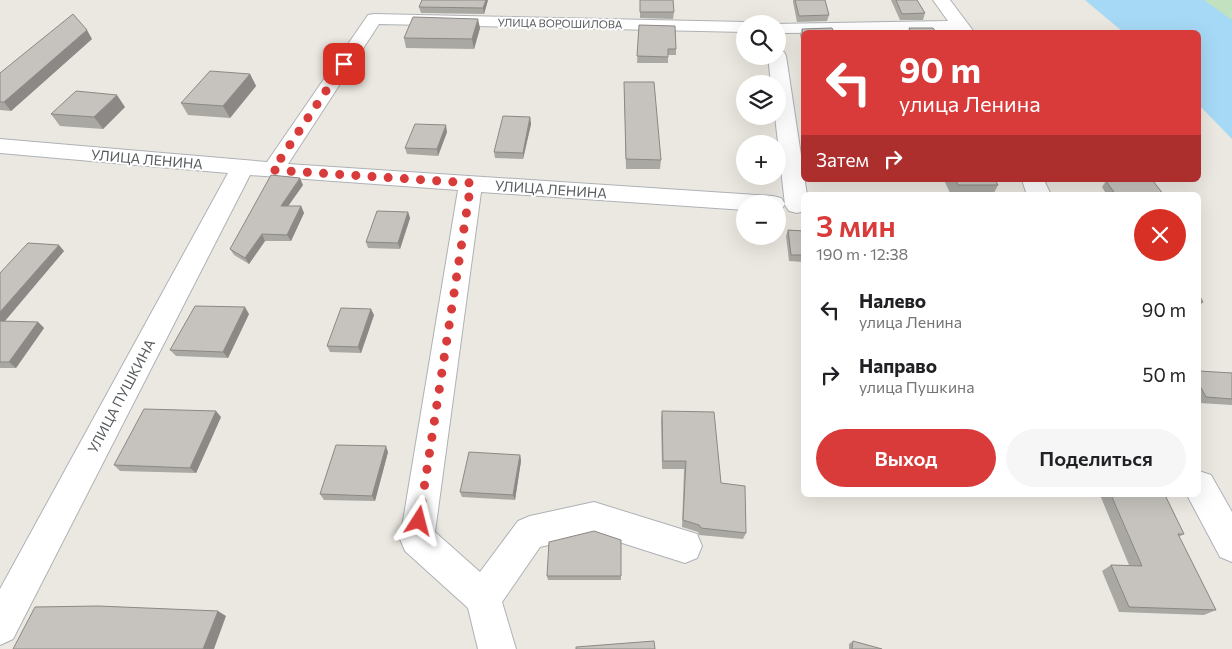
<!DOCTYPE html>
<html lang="ru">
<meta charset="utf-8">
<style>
:root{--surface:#fff;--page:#f6f6f6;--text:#202124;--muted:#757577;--accent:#d83b3a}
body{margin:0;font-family:Commissioner,sans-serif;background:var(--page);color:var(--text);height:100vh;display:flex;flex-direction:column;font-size:19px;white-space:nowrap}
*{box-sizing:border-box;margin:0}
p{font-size:16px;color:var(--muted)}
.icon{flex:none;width:28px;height:28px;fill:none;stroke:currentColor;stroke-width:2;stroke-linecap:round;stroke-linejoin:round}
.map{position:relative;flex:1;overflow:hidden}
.side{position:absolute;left:801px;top:192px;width:400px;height:305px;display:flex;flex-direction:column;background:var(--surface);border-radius:8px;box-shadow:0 5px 20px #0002}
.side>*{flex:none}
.top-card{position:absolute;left:801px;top:30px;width:400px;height:152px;border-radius:8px;box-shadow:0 5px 20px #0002;background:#d83b3a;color:#fff;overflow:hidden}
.buttons{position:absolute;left:736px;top:15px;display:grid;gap:10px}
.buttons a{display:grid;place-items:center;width:50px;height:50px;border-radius:50%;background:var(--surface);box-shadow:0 5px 20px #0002;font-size:25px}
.pin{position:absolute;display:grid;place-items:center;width:42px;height:42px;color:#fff;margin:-21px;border-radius:10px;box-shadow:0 2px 8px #0006}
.me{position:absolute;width:55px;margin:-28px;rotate:9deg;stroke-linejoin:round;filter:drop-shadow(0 0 4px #0008)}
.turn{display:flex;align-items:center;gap:18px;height:105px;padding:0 15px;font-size:22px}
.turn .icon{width:65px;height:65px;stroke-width:2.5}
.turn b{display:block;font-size:35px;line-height:42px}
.then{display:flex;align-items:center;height:48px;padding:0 15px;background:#0003;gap:10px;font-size:19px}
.round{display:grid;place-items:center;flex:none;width:52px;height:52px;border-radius:26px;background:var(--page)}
.headline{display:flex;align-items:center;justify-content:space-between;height:85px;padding:0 15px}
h1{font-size:30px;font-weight:600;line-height:38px;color:var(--accent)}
.primary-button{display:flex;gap:10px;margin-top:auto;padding:10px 15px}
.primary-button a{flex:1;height:58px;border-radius:30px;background:var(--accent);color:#fff;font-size:20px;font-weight:600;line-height:58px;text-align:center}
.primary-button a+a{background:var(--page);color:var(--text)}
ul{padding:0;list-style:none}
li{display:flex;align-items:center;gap:15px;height:65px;padding:0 15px}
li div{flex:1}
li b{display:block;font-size:19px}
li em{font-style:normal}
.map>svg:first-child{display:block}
</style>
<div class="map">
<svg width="1232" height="649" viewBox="0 0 1232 649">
<rect width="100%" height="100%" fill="#ebe8e1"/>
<polygon fill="#c2e1bf" points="1202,0 1232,0 1232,24"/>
<polygon fill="#a6d9f6" points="1085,0 1204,0 1232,20 1232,139 1199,105 1199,32 1123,32"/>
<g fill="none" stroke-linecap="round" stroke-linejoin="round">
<g stroke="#aeb2b5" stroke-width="2">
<g id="minor">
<polygon points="933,0 950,0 974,32 778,33 778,24 774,24 948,21"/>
<polygon points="374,14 745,22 752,24 745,24 745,32 379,24 288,164 773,196 781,198 785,204 781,210 778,211 778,204 745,204 745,210 481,192 435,532 480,572 518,521 530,516 594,502 697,534 702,546 697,558 685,563 594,534 540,547 502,602 516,649 478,649 468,608 405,551 400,539 458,190 250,175 13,639 0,645 0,589 228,173 0,153 0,139 267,162 368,15"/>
<polygon points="778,50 784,52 786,56 807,195 804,195 804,211 797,213 789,211 785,205 775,116 778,116 778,84 771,84 768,56 778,56"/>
<polygon points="1022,180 1044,180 1051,195 1027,195"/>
<polygon points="1199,471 1211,475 1232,512 1232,562 1220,557 1187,495 1199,495"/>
</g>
</g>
<use href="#minor" fill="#fff" fill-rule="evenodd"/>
</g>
<g fill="#aaa8a3">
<polygon points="422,0 488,0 484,14 421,13 419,7"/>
<polygon points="640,0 674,12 673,19 640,18"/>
<polygon points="793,0 825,0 829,15 827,21 797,22 793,2"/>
<polygon points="891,0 917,0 925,13 923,20 900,20"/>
<polygon points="639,25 676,49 676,55 668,55 668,63 637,63"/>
<polygon points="480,28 474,49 406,48 404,38"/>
<polygon points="802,29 804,32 804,51 800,35"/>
<polygon points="92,39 11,111 0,110 0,73"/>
<polygon points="250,74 256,86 230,118 188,115 181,103"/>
<polygon points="624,82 661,160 660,169 626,169"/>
<polygon points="125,107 103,129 60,126 51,114"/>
<polygon points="530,117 531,124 523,159 495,158 494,152"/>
<polygon points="447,132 438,156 407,154 405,148"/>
<polygon points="944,180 995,180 998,185 993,195 951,195"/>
<polygon points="1106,181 1164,195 1107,195 1102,187"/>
<polygon points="303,185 288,206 301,206 304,213 291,241 265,241 249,264 234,255 230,249"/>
<polygon points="408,212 410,218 400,249 368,248 366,242"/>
<polygon points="788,230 804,231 804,262 789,261 786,236"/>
<polygon points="64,251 4,321 38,322 44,328 16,368 0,368 0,273"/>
<polygon points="1199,295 1203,302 1199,307"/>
<polygon points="249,314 228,358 176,356 170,350"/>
<polygon points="374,315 361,353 330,352 327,346"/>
<polygon points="1199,371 1232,373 1232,405 1199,403"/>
<polygon points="662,411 721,483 746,533 743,539 699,535 698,532 682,527 684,469 662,469 661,420"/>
<polygon points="221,417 196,473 120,471 114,465"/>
<polygon points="388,452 375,501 324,500 320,494"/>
<polygon points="520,455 521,461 515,500 462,497 460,492"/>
<polygon points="1100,495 1165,495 1184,534 1179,537 1216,610 1204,615 1119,612 1102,571 1111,565 1129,565"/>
<polygon points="621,540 621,580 548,580 547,576"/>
<polygon points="853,641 882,649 849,649 849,644"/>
</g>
<g fill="#8b8885">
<polygon points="486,0 488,0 484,14 483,8"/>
<polygon points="478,19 480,28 474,49 472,39"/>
<polygon points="87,30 92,39 11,111 4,102"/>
<polygon points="250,74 256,86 230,118 223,106"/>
<polygon points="117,95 125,107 103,129 94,117"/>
<polygon points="530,117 531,124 523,159 523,153"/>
<polygon points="446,125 447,132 438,156 437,149"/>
<polygon points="300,178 303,185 284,212 281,206"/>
<polygon points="301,206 304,213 291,241 287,235"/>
<polygon points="408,212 410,218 400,249 398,243"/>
<polygon points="262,234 265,241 249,264 245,258"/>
<polygon points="59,245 64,251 0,327 0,312"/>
<polygon points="245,307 249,314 228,358 223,352"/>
<polygon points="371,309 374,315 361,353 358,347"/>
<polygon points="38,322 44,328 16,368 9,362"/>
<polygon points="216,411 221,417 196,473 190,468"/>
<polygon points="386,446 388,452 375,501 372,496"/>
<polygon points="520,455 521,461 515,500 513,495"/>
<polygon points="218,611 226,616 214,649 203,649"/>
</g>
<g fill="#c6c3be" stroke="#8b8885">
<polygon points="422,0 486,0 483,8 419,7"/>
<polygon points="640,0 673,0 674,12 640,12"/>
<polygon points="795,0 825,0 829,15 799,16"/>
<polygon points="896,0 917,0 925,13 902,14"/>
<polygon points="73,14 87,30 4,102 0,102 0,73"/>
<polygon points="413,17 478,19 472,39 404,38"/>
<polygon points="639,25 675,26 676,49 668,49 668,57 637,56"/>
<polygon points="832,28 834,32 804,32 804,38 802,29"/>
<polygon points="909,28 933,28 936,32 910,32"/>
<polygon points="210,71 250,74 223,106 181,103"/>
<polygon points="624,82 654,82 661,160 626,159"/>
<polygon points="76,91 117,95 94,117 51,114"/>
<polygon points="503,116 530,117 523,153 494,152"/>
<polygon points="415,124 446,125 437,149 405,148"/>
<polygon points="271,175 300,178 281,206 301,206 287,235 262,234 245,258 230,249"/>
<polygon points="956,180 995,180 998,185 958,185"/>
<polygon points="1106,181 1153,181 1164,195 1116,195"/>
<polygon points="377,211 408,212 398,243 366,242"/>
<polygon points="788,230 804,231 804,255 791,255"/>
<polygon points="28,243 59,245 0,312 0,273"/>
<polygon points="1199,295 1203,302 1199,302"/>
<polygon points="195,306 245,307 223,352 170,350"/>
<polygon points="341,308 371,309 358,347 327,346"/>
<polygon points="0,321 38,322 9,362 0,362"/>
<polygon points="1199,371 1232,373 1232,399 1206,397 1199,384"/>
<polygon points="144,409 216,411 190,468 114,465"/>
<polygon points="662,411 714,412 721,483 745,486 746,533 701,528 699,525 683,520 686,461 663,461"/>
<polygon points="336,445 386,446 372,496 320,494"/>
<polygon points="469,452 520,455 513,495 460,492"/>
<polygon points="1111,495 1165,495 1184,534 1178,534 1216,610 1129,607 1111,565 1142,566"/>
<polygon points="594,531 621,540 621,576 547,576 549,542"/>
<polygon points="98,606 218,611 203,649 13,649 35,607"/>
<polygon points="654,641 655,649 576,649 576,647"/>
<polygon points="853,641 882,649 852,649"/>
</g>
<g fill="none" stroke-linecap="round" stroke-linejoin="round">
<polyline stroke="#d83b3a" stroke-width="9" stroke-dasharray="0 16.2" points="344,64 273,170 471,183 419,521"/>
</g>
<g text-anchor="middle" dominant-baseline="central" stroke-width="4" stroke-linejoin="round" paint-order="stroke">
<g font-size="11" fill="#595d60" stroke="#fff">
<text transform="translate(560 23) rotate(1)">УЛИЦА ВОРОШИЛОВА</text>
</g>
<g font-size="14" fill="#595d60" stroke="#fff">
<text transform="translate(147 159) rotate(5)">УЛИЦА ЛЕНИНА</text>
<text transform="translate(551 189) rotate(4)">УЛИЦА ЛЕНИНА</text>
<text transform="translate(121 396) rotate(-62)">УЛИЦА ПУШКИНА</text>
</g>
</g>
</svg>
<div class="buttons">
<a><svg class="icon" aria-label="search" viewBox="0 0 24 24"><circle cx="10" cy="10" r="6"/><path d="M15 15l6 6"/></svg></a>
<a><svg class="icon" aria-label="layers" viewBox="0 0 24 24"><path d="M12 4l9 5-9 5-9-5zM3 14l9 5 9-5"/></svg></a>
<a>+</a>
<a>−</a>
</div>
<div class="pin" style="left:344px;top:64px;background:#d93025"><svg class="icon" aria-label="arrive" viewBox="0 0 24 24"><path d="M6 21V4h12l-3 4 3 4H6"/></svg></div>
<svg class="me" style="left:419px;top:521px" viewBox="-20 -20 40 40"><path d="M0-17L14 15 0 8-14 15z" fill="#d83b3a" stroke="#fff" stroke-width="4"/></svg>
<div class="top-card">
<div class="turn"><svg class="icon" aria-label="left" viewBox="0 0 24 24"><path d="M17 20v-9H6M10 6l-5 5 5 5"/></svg><div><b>90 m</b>улица Ленина</div></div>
<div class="then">Затем<svg class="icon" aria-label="right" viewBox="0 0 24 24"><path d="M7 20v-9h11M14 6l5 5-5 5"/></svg></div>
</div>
<section class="side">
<div class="headline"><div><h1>3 мин</h1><p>190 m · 12:38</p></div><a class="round" style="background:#d93025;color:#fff"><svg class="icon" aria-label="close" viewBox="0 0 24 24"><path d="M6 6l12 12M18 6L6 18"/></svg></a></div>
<ul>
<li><svg class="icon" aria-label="left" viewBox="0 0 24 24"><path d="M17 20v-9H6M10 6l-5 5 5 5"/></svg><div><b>Налево</b><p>улица Ленина</p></div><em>90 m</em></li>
<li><svg class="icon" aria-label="right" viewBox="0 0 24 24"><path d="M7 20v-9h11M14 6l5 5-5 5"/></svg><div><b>Направо</b><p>улица Пушкина</p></div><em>50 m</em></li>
</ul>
<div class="primary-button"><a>Выход</a><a>Поделиться</a></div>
</section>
</div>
